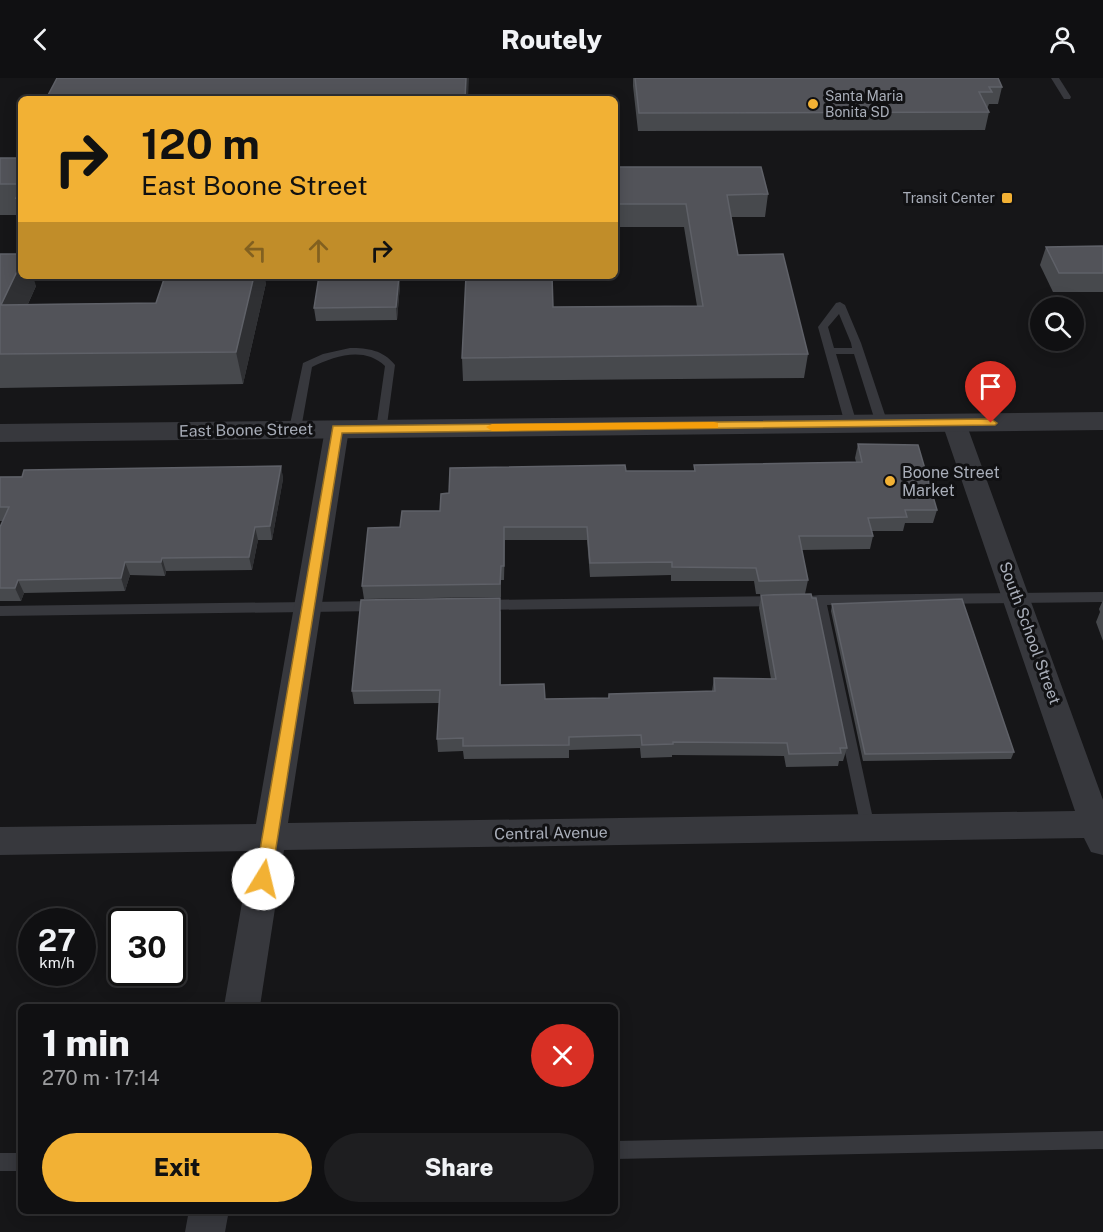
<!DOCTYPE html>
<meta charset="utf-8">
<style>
:root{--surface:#101012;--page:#1e1e20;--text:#f1f3f6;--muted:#9c9d9f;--line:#303032;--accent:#f2b134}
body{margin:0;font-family:"Public Sans",sans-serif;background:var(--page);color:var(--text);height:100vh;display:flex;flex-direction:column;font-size:22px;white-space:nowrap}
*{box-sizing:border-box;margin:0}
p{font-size:20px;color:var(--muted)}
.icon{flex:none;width:33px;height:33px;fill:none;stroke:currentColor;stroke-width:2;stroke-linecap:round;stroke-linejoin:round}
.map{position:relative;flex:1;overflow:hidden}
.sheet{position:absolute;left:18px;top:926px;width:600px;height:210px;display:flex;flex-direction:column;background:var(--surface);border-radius:9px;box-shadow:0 3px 15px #0003,0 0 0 2px var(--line)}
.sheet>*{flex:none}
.hud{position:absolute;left:18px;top:18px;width:600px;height:183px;border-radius:9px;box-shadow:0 3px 15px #0003,0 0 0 2px var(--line);background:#f2b134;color:#111;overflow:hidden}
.tools{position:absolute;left:1030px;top:219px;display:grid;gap:12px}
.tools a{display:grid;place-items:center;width:54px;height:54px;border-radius:50%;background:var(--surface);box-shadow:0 3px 15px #0003,0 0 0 2px var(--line);font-size:30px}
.speed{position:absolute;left:18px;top:830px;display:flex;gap:12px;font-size:30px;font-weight:700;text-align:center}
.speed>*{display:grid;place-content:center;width:78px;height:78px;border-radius:50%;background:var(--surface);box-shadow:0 3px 15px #0003,0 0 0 2px var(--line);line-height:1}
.speed small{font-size:15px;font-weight:400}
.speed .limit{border:3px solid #111;border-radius:9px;background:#fff;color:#111}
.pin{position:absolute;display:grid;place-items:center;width:51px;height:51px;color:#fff;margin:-62px -26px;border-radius:50% 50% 50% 0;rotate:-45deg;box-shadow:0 0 6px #0007}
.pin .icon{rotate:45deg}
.me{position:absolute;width:66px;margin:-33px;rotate:9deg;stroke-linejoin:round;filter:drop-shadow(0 0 4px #0008)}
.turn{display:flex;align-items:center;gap:21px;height:126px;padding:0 24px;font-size:27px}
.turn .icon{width:78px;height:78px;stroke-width:2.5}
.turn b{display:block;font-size:42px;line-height:51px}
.lanes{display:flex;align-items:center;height:57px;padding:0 24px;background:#0003;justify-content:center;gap:30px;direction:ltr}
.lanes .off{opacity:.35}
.round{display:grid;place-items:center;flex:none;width:63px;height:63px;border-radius:32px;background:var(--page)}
.summary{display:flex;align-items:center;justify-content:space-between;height:102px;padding:0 24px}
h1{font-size:36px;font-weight:800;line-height:45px}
.primary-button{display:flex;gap:12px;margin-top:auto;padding:12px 24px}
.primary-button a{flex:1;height:69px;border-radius:36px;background:var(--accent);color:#111;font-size:24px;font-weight:800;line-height:69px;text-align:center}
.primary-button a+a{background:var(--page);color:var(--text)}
header{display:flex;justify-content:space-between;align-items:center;height:78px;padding:0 24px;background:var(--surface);font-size:27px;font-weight:800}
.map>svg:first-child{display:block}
</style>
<header><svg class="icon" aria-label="back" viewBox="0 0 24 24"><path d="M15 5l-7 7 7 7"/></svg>Routely<svg class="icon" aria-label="person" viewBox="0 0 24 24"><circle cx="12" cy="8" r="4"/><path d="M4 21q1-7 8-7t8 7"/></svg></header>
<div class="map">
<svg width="1103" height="1154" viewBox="0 0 1103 1154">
<rect width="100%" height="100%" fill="#161618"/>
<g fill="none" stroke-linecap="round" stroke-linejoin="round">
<g fill="#37383d" fill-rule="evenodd">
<polygon points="1051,0 1059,0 1071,19 1070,21 1064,21"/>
<path d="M840 224 845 227 861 265 888 346 886 348 882 350 876 346 854 276H836L857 346 851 350 845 346 818 249 836 225ZM839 236 851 265 852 270H834L828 249Z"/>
<path d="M350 270C368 270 383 272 395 287L386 354H378L376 351 385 288C364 268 335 278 312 289L301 351 295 355 291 354 289 351 303 285 323 276Z"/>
<polygon points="1103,514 1103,524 827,527 875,750 872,754 867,756 862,754 814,527 795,526 794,523 795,520 819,517"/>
<polygon points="778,518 784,523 778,528 482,532 475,527 482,522"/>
<polygon points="379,523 386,528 379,533 0,538 0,528"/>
<polygon points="1103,1053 1103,1071 615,1081 615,1063"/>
<rect x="0" y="1075" width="21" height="18"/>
</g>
<g fill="#37383d" fill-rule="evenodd">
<polygon points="954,338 962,340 966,345 1103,722 1103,777 1091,774 1084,760 284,772 260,928 224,928 251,773 0,777 0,749 256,746 325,351 329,346 337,343 345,346 349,351 288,745 1075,733 942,345 946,340"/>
<polygon points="189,1132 229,1132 225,1154 185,1154"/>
</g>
<polygon fill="#37383d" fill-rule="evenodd" points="1103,334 1103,352 0,364 0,346"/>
</g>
<g fill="#47494d">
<polygon points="633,0 998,0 1002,9 998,26 989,26 987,31 989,34 985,52 638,53 633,8"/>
<rect x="0" y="80" width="21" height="57"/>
<polygon points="615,89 768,116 765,139 731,139 738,177 808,276 804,300 463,303 462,280 553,229 697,228 684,149 615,149"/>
<polygon points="1103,168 1103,214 1053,214 1040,187 1046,169"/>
<polygon points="0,176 36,208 28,226 156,225 266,205 243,306 0,310"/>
<polygon points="400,207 397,242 316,243 314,230"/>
<polygon points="858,366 937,432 933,445 905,445 903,453 872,453 873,458 870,471 802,472 808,502 805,516 756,516 754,503 671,503 671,497 590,499 587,462 505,462 504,502 501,502 501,519 364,521 362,508 400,449 440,433 449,415 626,393 694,393 694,387 856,384 855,380"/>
<polygon points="281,388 283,401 272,462 258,462 252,492 166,493 165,498 130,497 125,513 24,515 21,523 0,523 0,449 3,443 0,443 0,399"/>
<polygon points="761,517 847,670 843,683 839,683 838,688 786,689 784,678 672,677 672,679 641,680 640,670 569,672 569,680 464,681 463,673 438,674 437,661 439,625 354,626 352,613 501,533 501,607 545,621 608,620 609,616 712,613 714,600 771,601 759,530"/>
<polygon points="1103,522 1103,563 1096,544 1100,534 1099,531"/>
<polygon points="832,526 1014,674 1011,681 863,683 831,533"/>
</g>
<g fill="#2f3033">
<polygon points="466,0 469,0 468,21 465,21"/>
<polygon points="21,185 21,198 33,198 36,208 13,259 1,227"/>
<polygon points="254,198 265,198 266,205 243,306 236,274"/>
<polygon points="399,198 400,198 400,207 397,242 396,229"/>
<polygon points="281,388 283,401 272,462 270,448"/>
<polygon points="255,449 258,462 252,492 249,479"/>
<polygon points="162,480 166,493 165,498 161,484"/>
<polygon points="125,484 130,497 125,513 121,500"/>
<polygon points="18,502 24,515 21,523 15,510"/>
</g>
<g fill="#525359" stroke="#5f6168" stroke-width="1.5">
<polygon points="57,0 466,0 465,21 46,21"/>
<polygon points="635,0 998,0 1002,9 989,9 992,14 979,14 989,34 639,35"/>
<rect x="0" y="80" width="21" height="26"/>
<polygon points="615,89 761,89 768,116 727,117 738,177 783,176 808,276 462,280 466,198 552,198 553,229 703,228 686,126 615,126"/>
<polygon points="21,110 21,119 16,120"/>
<polygon points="1103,168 1103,195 1059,195 1046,169"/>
<polygon points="0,176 21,176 21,185 1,227 156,225 165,198 254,198 236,274 0,276"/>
<polygon points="319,198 399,198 396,229 314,230"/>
<polygon points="858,366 918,367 937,432 905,432 907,439 868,440 873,458 799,458 808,502 759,503 756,490 672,489 672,484 590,485 587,449 504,449 504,488 501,488 500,506 362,508 368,450 400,449 402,433 440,433 441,416 449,415 450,390 625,387 626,393 695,393 694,387 862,384"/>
<polygon points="281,388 270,448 255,449 249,479 162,480 161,484 125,484 121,500 18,502 15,510 0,510 0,449 9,429 0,429 0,399 22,399 24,392"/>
<polygon points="811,516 812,520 816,520 847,670 840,670 841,675 789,676 787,665 673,664 673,666 642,667 641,657 569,659 569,667 463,668 463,660 437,661 440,612 352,613 361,522 500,520 500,607 544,606 545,621 609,620 609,616 715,613 714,600 776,601 761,517"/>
<polygon points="962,521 1014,674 865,676 832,526"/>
</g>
<polygon fill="#f2b134" stroke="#9d7322" stroke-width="1.5" points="991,341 997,345 995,347 342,355 271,801 269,806 263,808 258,806 255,801 333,348"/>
<polygon fill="#f59e0b" points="714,344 718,345 718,350 492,353 486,349 492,346"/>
<g fill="#f2b134" stroke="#111113" stroke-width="2">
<circle cx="813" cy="26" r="6"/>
<rect x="1001" y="114" width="12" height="12" rx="3"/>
<circle cx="890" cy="403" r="6"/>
</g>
<g text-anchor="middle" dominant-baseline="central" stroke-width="6" stroke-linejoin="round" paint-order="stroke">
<g font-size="14" fill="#a8adb8" stroke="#111113" text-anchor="start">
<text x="825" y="18">Santa Maria<tspan x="825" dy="16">Bonita SD</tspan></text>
<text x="995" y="120" text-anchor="end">Transit Center</text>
</g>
<g font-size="16" fill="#a8adb8" stroke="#111113">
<text transform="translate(246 352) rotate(-1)">East Boone Street</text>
<text transform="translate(1030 555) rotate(70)">South School Street</text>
<text transform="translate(551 755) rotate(-1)">Central Avenue</text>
</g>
<g font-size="16" fill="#a8adb8" stroke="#111113" text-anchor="start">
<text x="902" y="394">Boone Street<tspan x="902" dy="18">Market</tspan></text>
</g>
</g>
</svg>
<div class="tools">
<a><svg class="icon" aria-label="search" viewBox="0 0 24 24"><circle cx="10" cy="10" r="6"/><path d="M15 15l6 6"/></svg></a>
</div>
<div class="speed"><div>27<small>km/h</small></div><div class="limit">30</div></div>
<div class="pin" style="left:991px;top:345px;background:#d93025"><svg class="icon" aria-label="arrive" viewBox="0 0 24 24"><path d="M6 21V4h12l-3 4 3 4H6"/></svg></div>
<svg class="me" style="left:263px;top:801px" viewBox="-20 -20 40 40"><circle r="19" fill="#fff"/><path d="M0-13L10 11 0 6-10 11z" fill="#f2b134"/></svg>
<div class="hud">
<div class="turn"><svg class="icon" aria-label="right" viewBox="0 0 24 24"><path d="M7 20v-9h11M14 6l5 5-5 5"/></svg><div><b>120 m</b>East Boone Street</div></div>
<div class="lanes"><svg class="icon off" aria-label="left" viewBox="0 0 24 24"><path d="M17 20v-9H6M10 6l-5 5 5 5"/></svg><svg class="icon off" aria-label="ahead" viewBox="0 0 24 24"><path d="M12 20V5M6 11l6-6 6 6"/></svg><svg class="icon" aria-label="right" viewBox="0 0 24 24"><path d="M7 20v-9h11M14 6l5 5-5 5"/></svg></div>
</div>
<section class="sheet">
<div class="summary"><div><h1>1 min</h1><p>270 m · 17:14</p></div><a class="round" style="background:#d93025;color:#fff"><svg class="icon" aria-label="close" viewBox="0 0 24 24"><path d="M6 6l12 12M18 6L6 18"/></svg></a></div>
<div class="primary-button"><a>Exit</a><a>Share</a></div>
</section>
</div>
